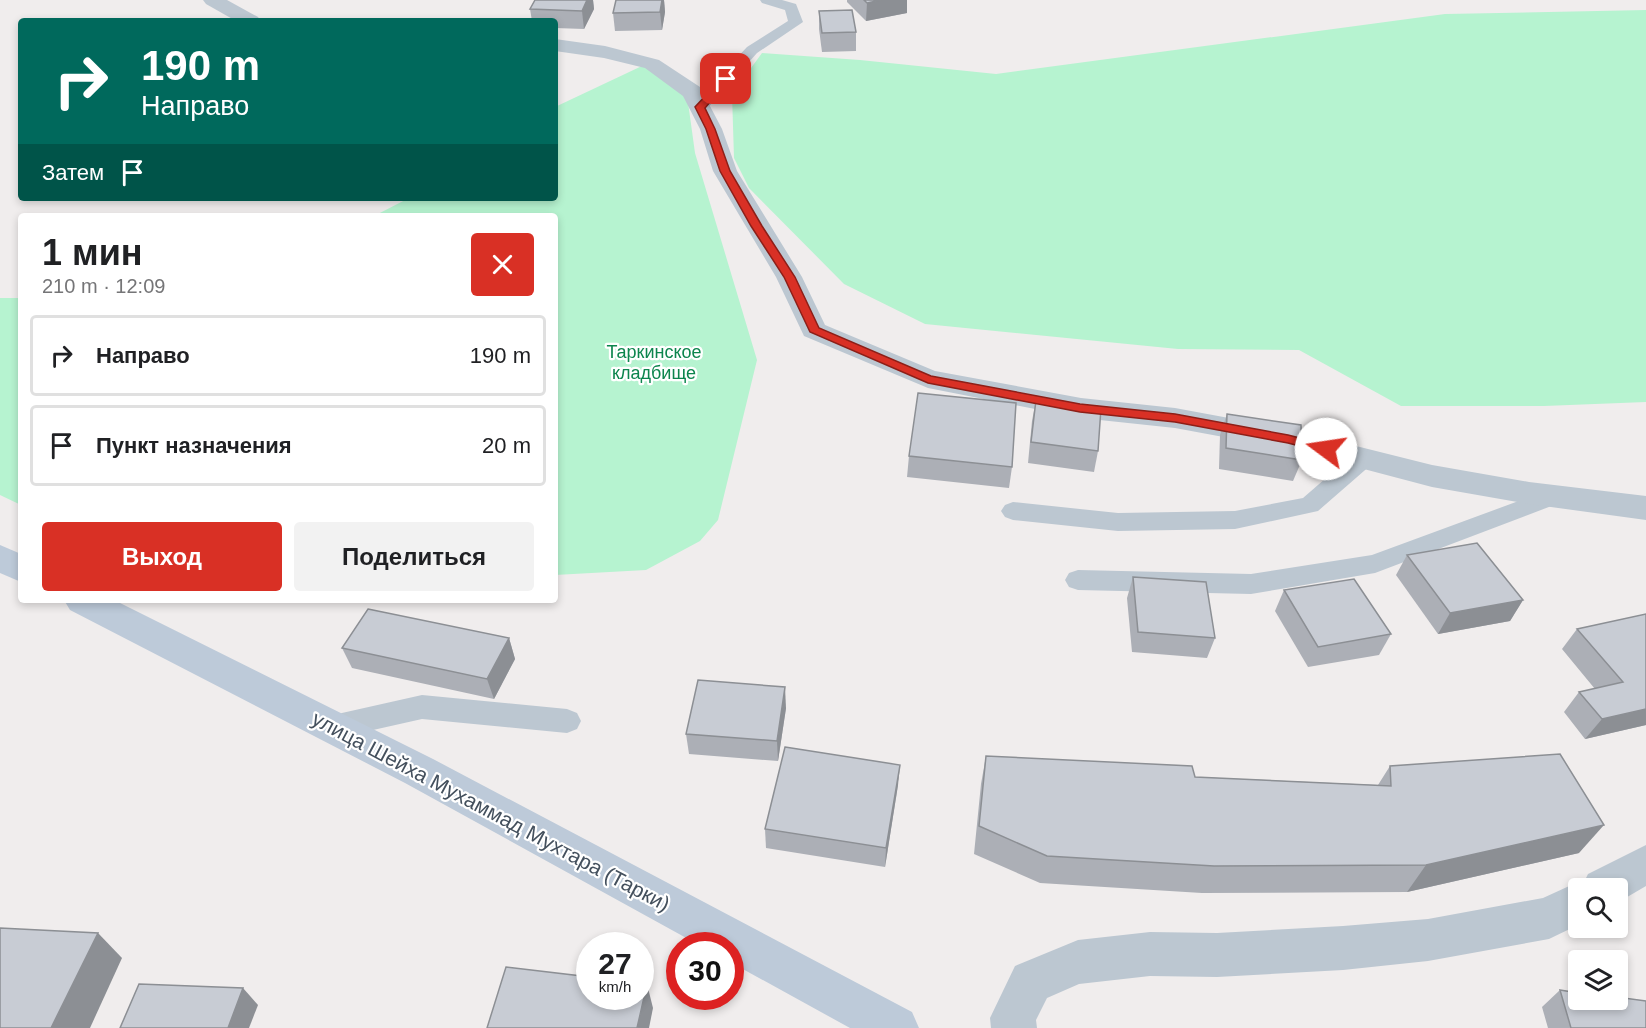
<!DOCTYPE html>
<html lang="ru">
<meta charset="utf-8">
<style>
:root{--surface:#fff;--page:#f2f2f2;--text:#202124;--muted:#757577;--line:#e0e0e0;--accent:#d93025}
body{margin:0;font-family:Arial,sans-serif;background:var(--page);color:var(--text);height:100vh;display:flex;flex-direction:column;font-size:22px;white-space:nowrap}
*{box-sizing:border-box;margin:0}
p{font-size:20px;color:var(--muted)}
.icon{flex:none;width:33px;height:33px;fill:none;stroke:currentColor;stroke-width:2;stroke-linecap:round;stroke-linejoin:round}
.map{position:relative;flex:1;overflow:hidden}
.sheet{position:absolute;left:18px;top:213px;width:540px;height:390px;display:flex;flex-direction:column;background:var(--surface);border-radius:6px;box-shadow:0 3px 9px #0003}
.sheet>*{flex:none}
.top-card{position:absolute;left:18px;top:18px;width:540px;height:183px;border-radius:6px;box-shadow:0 3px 9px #0003;background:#00695c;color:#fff;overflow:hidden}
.controls{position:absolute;left:1568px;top:878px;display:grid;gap:12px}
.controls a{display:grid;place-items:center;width:60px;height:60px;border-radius:6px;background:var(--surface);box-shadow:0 3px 9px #0003;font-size:30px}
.speed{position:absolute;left:576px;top:932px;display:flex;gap:12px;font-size:30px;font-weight:700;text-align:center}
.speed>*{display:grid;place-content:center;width:78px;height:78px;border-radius:50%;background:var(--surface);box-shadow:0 3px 9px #0003;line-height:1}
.speed small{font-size:15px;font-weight:400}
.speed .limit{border:9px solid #d22;background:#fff;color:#111}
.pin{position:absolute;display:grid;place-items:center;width:51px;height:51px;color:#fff;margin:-26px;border-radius:12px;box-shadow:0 3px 9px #0006}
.me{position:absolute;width:66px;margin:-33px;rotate:284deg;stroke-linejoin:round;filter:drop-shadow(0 0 4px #0008)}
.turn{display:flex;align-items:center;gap:21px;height:126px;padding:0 24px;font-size:27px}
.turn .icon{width:78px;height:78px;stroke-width:2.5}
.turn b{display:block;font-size:42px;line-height:51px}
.then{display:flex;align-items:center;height:57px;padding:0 24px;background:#0003;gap:12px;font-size:22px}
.round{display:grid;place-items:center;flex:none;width:63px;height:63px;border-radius:6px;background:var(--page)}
.summary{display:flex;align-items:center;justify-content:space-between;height:102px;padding:0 24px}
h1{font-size:36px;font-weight:800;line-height:45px}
.primary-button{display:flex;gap:12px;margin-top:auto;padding:12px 24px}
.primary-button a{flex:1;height:69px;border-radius:6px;background:var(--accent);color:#fff;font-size:24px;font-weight:800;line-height:69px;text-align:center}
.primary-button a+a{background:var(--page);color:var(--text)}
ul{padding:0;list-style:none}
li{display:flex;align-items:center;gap:18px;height:81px;margin:0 12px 9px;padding:0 12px;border:3px solid var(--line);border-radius:6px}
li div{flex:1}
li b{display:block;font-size:22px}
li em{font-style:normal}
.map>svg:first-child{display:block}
</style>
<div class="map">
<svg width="1646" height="1028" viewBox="0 0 1646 1028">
<rect width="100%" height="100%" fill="#f0eded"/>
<g fill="#b6f3d0">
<polygon points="1646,10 1646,402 1544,406 1401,406 1299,350 1178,349 925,324 844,284 749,188 734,158 732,94 762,53 860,60 996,74 1445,14"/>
<polygon points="644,65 687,95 695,153 757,360 718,520 700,541 646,570 555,575 555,216 374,216 409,198 555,198 555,107"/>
<polygon points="0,298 21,298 21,505 0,495"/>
</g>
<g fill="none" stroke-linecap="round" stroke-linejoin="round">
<g fill="#bcc7d1" fill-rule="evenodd">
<polygon points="760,0 782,0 796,4 803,22 757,53 706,110 694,110 692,107 694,104 747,47 788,21 785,10 762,3"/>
<polygon points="1364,450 1372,452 1375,458 1372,464 1318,511 1235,529 1118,531 1013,520 1005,517 1001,511 1005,505 1013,502 1118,513 1235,511 1303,498 1356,452"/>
<polygon points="1554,488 1562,490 1566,496 1562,502 1375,573 1251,594 1078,590 1069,587 1065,580 1069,573 1078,570 1251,574 1372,555"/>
<polygon points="422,695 567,709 577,713 581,721 577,729 567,733 422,719 333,739 323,735 319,727 323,719 333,715"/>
</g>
<g fill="#bcc7d1" fill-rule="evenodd">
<polygon points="203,0 227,0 258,17 261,21 236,21 206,4"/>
<polygon points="555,39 605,46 659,60 700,87 722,129 737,171 802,277 825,325 935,371 1081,398 1175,408 1288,429 1432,465 1529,482 1646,496 1646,520 1529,504 1432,487 1288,449 1175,428 1081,418 928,388 804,336 776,277 713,171 700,129 683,96 645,68 604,58 555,51"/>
<polygon points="1646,845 1646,886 1617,903 1617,888 1578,888 1578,925 1549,939 1428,961 1343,970 1217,977 1150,976 1079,984 1047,998 1036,1020 1037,1028 991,1028 990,1018 1015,966 1078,940 1150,932 1217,933 1343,926 1428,919 1543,898 1578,882 1583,884 1588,874"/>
</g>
<g fill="#bdcad9" fill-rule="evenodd">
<polygon points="0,545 21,554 21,582 0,573"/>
<polygon points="64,600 114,600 433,759 912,1012 919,1028 850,1028 730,962 730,945 699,945 405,783 70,610"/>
</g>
</g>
<g fill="#acafb6">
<polygon points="535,0 593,0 594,9 584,29 555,28 555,21 532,21 530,9"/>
<polygon points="616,0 664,0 665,12 662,30 615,31 613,13"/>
<polygon points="847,0 907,0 907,13 866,21 847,2"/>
<polygon points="819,11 856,32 856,51 822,52 819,29"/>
<polygon points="1036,400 1098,451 1094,472 1028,463 1032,421"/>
<polygon points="1227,414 1302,460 1293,481 1219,469 1220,435"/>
<polygon points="909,456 1012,467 1009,488 907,477"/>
<polygon points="1407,555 1523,600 1510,621 1438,634 1396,575"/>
<polygon points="1133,577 1215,638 1207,658 1132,652 1127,598"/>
<polygon points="1284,590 1391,634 1379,655 1308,667 1275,611"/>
<polygon points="1646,614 1646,725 1585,739 1564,712 1579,692 1595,689 1562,649 1577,629"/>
<polygon points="509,638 515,659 494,699 352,668 342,648"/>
<polygon points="786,708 778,761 689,754 686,734"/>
<polygon points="986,756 1195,777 1378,785 1390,766 1579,853 1407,892 1202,893 1040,883 974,854 981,784"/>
<polygon points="898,785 885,867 766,848 765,829"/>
<polygon points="1560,990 1646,1028 1548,1028 1542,1007"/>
</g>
<g fill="#8c8f94">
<polygon points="587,0 593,0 594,9 584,29 582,11"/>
<polygon points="662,0 664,0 665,12 662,30 660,12"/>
<polygon points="881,0 907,0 907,13 866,21 867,3"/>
<polygon points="1523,600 1510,621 1438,634 1450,613"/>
<polygon points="509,638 515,659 494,699 487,679"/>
<polygon points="785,687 786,708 778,761 777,741"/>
<polygon points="1646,709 1646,725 1585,739 1602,719"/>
<polygon points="900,765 898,785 885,867 886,848"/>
<polygon points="1604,825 1579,853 1407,892 1426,865"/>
<polygon points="98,933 122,958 90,1028 51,1028"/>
<polygon points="647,984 653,1008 649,1028 637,1028"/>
<polygon points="243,988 258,1005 249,1028 228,1028"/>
</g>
<g fill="#c8ccd4" stroke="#8c8f94" stroke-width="1.5">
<polygon points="535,0 587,0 582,11 530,9"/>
<polygon points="616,0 662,0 660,12 613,13"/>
<polygon points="864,0 881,0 867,3"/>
<polygon points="852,10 856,32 822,33 819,11"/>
<polygon points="918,393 1016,403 1012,467 909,456"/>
<polygon points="1036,400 1101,408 1098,451 1031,442"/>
<polygon points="1227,414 1301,425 1302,460 1226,448"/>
<polygon points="1477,543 1523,600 1450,613 1407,555"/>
<polygon points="1133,577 1206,582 1215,638 1138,632"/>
<polygon points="1354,579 1391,634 1318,647 1284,590"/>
<polygon points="368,609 509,638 487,679 342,648"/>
<polygon points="1646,614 1646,709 1602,719 1579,692 1623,682 1577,629"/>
<polygon points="698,680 785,687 777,741 686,734"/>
<polygon points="785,747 900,765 886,848 765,829"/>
<polygon points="1560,754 1604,825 1426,865 1214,866 1047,856 979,826 986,756 1192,766 1195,777 1391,786 1390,766"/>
<polygon points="0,928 98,933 51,1028 0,1028"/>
<polygon points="506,967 590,977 590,996 640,996 640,983 647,984 637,1028 487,1028"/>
<polygon points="139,984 243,988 228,1028 120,1028"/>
<polygon points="1560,990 1578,993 1578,999 1617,999 1617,997 1646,1001 1646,1028 1571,1028"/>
</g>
<polygon fill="#d93025" stroke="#8d1f18" stroke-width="1.5" points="723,77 730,79 705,108 715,129 730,171 762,226 795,277 819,328 931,376 1080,404 1175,414 1288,435 1331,446 1332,449 1331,452 1326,453 1288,443 1175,422 1080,412 928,383 810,332 784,277 751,226 720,171 706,129 695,107"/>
<g text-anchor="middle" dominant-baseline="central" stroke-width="4.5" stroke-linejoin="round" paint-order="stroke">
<g font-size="18" fill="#0d854d" stroke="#fff">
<text x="654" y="352">Таркинское<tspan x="654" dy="21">кладбище</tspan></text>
</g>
<g font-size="21" fill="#44505d" stroke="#fff">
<text transform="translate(491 811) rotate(28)">улица Шейха Мухаммад Мухтара (Тарки)</text>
</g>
</g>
</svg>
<div class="controls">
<a><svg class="icon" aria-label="search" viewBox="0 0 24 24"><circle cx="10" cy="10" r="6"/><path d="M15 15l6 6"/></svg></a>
<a><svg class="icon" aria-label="layers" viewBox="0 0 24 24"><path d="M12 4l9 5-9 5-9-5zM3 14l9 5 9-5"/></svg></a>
</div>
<div class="speed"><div>27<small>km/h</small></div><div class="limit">30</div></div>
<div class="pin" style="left:726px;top:79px;background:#d93025"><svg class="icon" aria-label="arrive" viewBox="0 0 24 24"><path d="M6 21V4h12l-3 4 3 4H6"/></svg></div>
<svg class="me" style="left:1326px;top:449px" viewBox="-20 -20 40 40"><circle r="19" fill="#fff"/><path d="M0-13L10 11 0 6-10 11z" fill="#d93025"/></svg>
<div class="top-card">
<div class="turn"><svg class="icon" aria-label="right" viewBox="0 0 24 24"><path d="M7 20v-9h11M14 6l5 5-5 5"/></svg><div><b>190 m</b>Направо</div></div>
<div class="then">Затем<svg class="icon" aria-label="arrive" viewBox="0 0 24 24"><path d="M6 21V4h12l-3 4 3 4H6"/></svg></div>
</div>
<section class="sheet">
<div class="summary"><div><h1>1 мин</h1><p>210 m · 12:09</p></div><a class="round" style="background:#d93025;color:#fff"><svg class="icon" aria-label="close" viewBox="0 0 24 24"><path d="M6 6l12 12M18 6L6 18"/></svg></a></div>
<ul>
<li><svg class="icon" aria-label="right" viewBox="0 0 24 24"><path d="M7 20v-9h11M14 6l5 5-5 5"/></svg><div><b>Направо</b></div><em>190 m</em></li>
<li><svg class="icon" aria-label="arrive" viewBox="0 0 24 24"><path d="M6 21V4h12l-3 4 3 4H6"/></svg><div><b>Пункт назначения</b></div><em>20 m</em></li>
</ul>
<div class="primary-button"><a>Выход</a><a>Поделиться</a></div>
</section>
</div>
